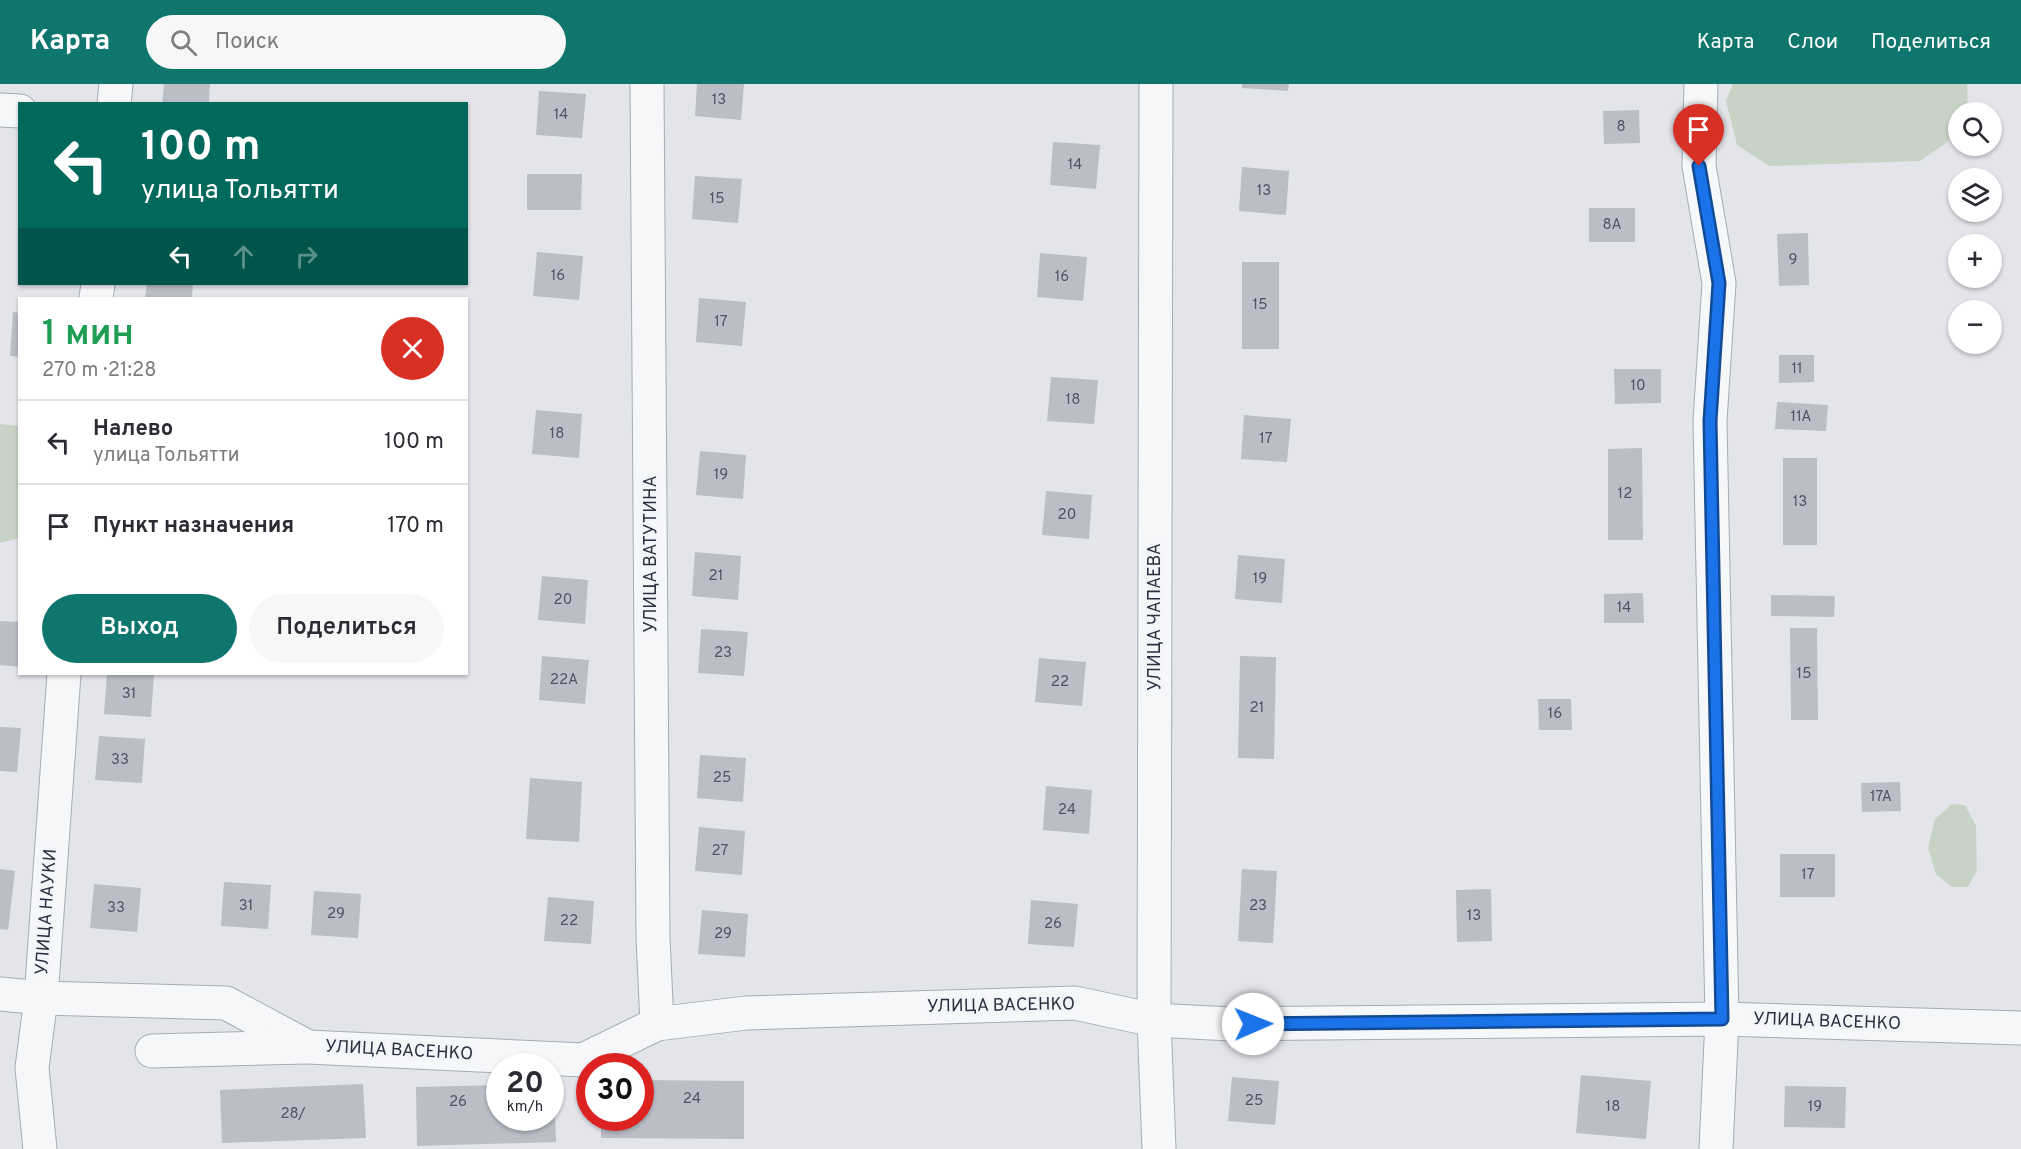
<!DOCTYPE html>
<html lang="ru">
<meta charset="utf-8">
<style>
:root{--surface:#fff;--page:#f7f7f7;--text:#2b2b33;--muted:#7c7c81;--line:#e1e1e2;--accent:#0f766e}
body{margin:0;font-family:Overpass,sans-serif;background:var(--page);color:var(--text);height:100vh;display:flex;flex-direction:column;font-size:22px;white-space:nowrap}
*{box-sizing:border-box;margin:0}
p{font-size:20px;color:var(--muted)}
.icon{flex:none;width:33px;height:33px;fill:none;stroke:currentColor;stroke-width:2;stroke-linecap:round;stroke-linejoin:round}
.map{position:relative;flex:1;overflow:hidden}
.drawer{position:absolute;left:18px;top:213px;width:450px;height:378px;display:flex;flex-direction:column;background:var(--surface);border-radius:0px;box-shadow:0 2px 4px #0004}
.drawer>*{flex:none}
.guide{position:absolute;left:18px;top:18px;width:450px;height:183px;border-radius:0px;box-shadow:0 2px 4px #0004;background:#00695c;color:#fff;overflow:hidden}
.tools{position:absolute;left:1948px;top:18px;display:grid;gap:12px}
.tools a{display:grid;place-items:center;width:54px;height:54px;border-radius:50%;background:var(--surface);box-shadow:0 2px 4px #0004;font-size:30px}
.speed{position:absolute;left:486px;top:969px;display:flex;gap:12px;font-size:30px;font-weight:700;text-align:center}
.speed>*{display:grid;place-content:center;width:78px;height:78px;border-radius:50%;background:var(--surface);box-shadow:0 2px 4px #0004;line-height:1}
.speed small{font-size:15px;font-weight:400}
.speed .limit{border:9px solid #d22;background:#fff;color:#111}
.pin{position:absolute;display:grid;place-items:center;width:51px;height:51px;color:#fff;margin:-62px -26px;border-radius:50% 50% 50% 0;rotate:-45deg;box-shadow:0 0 6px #0007}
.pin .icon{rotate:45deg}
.me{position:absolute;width:66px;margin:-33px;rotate:89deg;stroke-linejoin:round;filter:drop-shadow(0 0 4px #0008)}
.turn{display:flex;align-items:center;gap:21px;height:126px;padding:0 24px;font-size:27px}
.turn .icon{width:78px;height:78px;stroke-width:2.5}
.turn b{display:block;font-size:42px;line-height:51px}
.lanes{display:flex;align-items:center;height:57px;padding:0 24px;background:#0003;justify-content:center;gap:30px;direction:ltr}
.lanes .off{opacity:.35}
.round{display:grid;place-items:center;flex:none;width:63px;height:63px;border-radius:32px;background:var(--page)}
.head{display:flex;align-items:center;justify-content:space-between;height:102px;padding:0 24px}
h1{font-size:36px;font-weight:600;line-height:45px;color:#1e9e55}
.button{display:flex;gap:12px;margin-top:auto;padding:12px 24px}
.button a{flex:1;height:69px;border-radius:36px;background:var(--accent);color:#fff;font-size:24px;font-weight:600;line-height:69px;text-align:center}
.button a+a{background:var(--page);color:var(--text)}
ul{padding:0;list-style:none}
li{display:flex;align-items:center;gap:18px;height:84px;padding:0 24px;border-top:2px solid var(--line)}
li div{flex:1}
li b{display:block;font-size:22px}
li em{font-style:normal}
header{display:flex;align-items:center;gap:36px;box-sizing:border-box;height:84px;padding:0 30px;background:var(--accent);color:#fff}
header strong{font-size:28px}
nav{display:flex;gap:33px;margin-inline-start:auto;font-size:21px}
.search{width:420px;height:54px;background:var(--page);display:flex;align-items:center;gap:15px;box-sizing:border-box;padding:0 21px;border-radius:33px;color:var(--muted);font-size:22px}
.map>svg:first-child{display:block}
</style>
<header>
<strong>Карта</strong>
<div class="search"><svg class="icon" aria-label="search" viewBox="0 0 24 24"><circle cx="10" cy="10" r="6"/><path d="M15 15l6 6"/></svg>Поиск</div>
<nav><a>Карта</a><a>Слои</a><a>Поделиться</a></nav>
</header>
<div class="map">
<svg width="2021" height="1065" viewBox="0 0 2021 1065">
<rect width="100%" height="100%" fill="#e3e5eb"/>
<g fill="#c7d4c5">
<polygon points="1733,0 1967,0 1968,28 1959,28 1959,50 1920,77 1769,82 1737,61 1726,17"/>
<polygon points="0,340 20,342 19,454 0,459"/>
<polygon points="1952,720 1965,721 1976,742 1977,786 1968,803 1952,803 1936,790 1928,764 1935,735"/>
</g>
<g fill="#bbbec7">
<polygon points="164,0 210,0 209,20 162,20"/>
<polygon points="697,0 744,0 741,36 695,32"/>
<polygon points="1242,0 1289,0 1288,7 1242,4"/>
<polygon points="539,7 586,10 582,54 536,51"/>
<polygon points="1639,26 1640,59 1604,60 1603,27"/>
<polygon points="1053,58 1100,61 1096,105 1050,101"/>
<polygon points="1242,83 1289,87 1286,131 1239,127"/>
<polygon points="527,90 582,90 581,126 527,126"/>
<polygon points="695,92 742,95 738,139 692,135"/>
<rect x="1589" y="124" width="46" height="34"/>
<polygon points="1808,149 1809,201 1779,202 1777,150"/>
<polygon points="537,168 583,172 579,216 533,212"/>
<polygon points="1040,169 1087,173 1083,217 1037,213"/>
<rect x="1242" y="178" width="37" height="87"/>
<polygon points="147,200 193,200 192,214 145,214"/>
<polygon points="699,214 746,218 742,262 696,258"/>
<polygon points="13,228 20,229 20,273 10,272"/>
<polygon points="1779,271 1814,271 1814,298 1779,299"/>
<polygon points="1614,285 1661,285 1661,319 1615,320"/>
<polygon points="1051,293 1098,296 1094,340 1047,337"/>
<polygon points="1777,318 1828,321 1826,347 1775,345"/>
<polygon points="536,326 582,330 579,374 532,370"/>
<polygon points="1244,331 1291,335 1287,378 1241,375"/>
<polygon points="1642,364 1643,456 1608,456 1608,365"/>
<polygon points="700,367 746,371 743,415 696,411"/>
<rect x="1783" y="374" width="34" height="87"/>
<polygon points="1046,407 1092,411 1089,455 1042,451"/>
<polygon points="695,468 741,472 738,516 692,512"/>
<polygon points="1238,471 1285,475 1282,519 1235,515"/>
<polygon points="542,492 588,496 585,540 538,536"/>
<polygon points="1643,509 1644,539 1604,539 1604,510"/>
<polygon points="1771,511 1835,512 1834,533 1771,532"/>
<polygon points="0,537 20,538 20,583 0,581"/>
<polygon points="1790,544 1817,544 1818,636 1791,636"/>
<polygon points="701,545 748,548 744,592 698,589"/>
<polygon points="542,572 589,576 585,620 539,616"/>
<polygon points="1240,572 1276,573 1274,675 1238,674"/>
<polygon points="1039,574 1086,578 1082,622 1035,618"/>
<polygon points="107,590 154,590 151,633 104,630"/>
<polygon points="1538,615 1571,615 1572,646 1539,646"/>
<polygon points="0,643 21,644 17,688 0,687"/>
<polygon points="99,652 145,655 142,699 95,696"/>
<polygon points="700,671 746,674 743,718 697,714"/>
<polygon points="530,694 582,698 579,758 526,755"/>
<polygon points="1900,698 1901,727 1862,728 1861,699"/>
<polygon points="1046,702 1092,706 1089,750 1043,746"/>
<polygon points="699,743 745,747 742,791 695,787"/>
<rect x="1780" y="770" width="55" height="43"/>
<polygon points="0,785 15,787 8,846 0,845"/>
<polygon points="1242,785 1277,787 1273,859 1238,857"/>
<polygon points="224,798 271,801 268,845 221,842"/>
<polygon points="94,800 141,804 137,848 90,844"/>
<polygon points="1491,805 1492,857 1457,858 1456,806"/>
<polygon points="314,807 361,810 358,854 311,851"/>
<polygon points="548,813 594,817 591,860 544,857"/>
<polygon points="1031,816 1078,820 1074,863 1028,860"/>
<polygon points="702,826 748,830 745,873 698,870"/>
<polygon points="1581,991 1651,997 1646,1055 1576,1049"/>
<polygon points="1232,993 1279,997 1275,1041 1228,1037"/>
<polygon points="640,996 744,997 744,1055 601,1054 601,1034 640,1034"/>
<polygon points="550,999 554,999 556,1058 417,1062 416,1003 500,1001 500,1034 550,1034"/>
<polygon points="363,1000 366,1054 222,1059 220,1006"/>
<polygon points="1785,1002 1846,1003 1845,1044 1784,1043"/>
</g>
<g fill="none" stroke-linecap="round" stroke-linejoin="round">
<g stroke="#a8abb5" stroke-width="35">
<g id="minor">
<polyline points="647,0 653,854 657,940"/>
<polyline points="1156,0 1154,936 1159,1065"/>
<polyline points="1701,0 1699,82 1719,199 1710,337 1722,935 1716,1065"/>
<polyline points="114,20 116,0"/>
<polyline points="0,26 20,27"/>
<polyline points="96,214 98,200"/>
<polyline points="0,910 41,914 226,919 308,963 583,976 657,940 746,929 1075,919 1154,936 1230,940 1722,935 2021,944"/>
<polyline points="152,967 306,963"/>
<polyline points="40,1065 32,984 41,914 64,590"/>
</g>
</g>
<use href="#minor" stroke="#f6f7f9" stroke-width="33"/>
</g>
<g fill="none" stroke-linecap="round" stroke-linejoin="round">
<g stroke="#114b97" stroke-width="15">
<polyline id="route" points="1253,940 1722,935 1710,337 1719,199 1699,82"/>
</g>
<use href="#route" stroke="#1a73e8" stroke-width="10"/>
</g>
<g text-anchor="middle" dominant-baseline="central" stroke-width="6" stroke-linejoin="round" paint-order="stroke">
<g font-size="15" fill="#505463">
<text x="719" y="16">13</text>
<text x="561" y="31">14</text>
<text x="1621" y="43">8</text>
<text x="1075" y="81">14</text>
<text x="1264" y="107">13</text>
<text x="717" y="115">15</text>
<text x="1612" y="141">8А</text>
<text x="1793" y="176">9</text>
<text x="558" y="192">16</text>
<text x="1062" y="193">16</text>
<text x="1260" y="221">15</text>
<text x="721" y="238">17</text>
<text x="1797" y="285">11</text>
<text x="1638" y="302">10</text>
<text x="1073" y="316">18</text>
<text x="1801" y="333">11А</text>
<text x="557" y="350">18</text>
<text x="1266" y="355">17</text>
<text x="721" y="391">19</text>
<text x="1625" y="410">12</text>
<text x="1800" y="418">13</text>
<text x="1067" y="431">20</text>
<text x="716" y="492">21</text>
<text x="1260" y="495">19</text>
<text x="563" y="516">20</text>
<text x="1624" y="524">14</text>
<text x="723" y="569">23</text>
<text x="1804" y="590">15</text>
<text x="564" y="596">22А</text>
<text x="1060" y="598">22</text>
<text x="129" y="610">31</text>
<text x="1257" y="624">21</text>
<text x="1555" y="630">16</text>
<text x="120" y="676">33</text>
<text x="722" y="694">25</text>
<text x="1881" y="713">17А</text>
<text x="1067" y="726">24</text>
<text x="720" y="767">27</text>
<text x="1808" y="791">17</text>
<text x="246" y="822">31</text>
<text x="1258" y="822">23</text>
<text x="116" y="824">33</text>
<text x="336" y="830">29</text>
<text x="1474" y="832">13</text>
<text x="569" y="837">22</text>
<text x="1053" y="840">26</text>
<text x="723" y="850">29</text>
<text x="692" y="1015">24</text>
<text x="1254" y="1017">25</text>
<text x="458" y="1018">26</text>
<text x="1613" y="1023">18</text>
<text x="1815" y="1023">19</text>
<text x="293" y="1030">28/</text>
</g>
<g font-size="18" fill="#2c3142" stroke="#f3f5f8">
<text transform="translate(651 470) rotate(-90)">УЛИЦА ВАТУТИНА</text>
<text transform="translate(1155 533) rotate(-90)">УЛИЦА ЧАПАЕВА</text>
<text transform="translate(47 828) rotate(-86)">УЛИЦА НАУКИ</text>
<text transform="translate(1001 922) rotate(-1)">УЛИЦА ВАСЕНКО</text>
<text transform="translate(1827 938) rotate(2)">УЛИЦА ВАСЕНКО</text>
<text transform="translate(399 967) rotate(3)">УЛИЦА ВАСЕНКО</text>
</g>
</g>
</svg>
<div class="tools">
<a><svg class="icon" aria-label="search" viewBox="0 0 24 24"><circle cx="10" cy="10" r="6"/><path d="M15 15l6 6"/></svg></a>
<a><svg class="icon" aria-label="layers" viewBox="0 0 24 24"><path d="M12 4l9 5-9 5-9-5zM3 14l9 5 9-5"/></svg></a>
<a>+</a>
<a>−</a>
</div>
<div class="speed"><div>20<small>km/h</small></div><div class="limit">30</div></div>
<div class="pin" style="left:1699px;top:82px;background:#d93025"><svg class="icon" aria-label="arrive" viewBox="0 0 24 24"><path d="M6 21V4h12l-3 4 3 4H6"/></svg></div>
<svg class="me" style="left:1253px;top:940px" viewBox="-20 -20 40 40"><circle r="19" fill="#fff"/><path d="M0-13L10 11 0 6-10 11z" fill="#1a73e8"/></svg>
<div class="guide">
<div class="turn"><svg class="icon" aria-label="left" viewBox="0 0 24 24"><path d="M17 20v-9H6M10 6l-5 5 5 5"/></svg><div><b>100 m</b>улица Тольятти</div></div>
<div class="lanes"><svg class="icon" aria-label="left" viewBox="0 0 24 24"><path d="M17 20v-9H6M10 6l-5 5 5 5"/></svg><svg class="icon off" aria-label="ahead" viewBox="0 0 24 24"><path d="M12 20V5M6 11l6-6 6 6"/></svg><svg class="icon off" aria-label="right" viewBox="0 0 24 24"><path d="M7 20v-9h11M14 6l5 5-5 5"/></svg></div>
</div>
<section class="drawer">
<div class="head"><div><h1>1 мин</h1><p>270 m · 21:28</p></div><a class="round" style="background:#d93025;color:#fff"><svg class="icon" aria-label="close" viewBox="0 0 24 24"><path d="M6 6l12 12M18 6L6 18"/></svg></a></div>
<ul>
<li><svg class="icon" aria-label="left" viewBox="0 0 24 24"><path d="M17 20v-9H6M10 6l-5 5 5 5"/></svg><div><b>Налево</b><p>улица Тольятти</p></div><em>100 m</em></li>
<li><svg class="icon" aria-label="arrive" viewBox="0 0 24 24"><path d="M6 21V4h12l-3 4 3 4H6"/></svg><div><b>Пункт назначения</b></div><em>170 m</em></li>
</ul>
<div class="button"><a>Выход</a><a>Поделиться</a></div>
</section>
</div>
